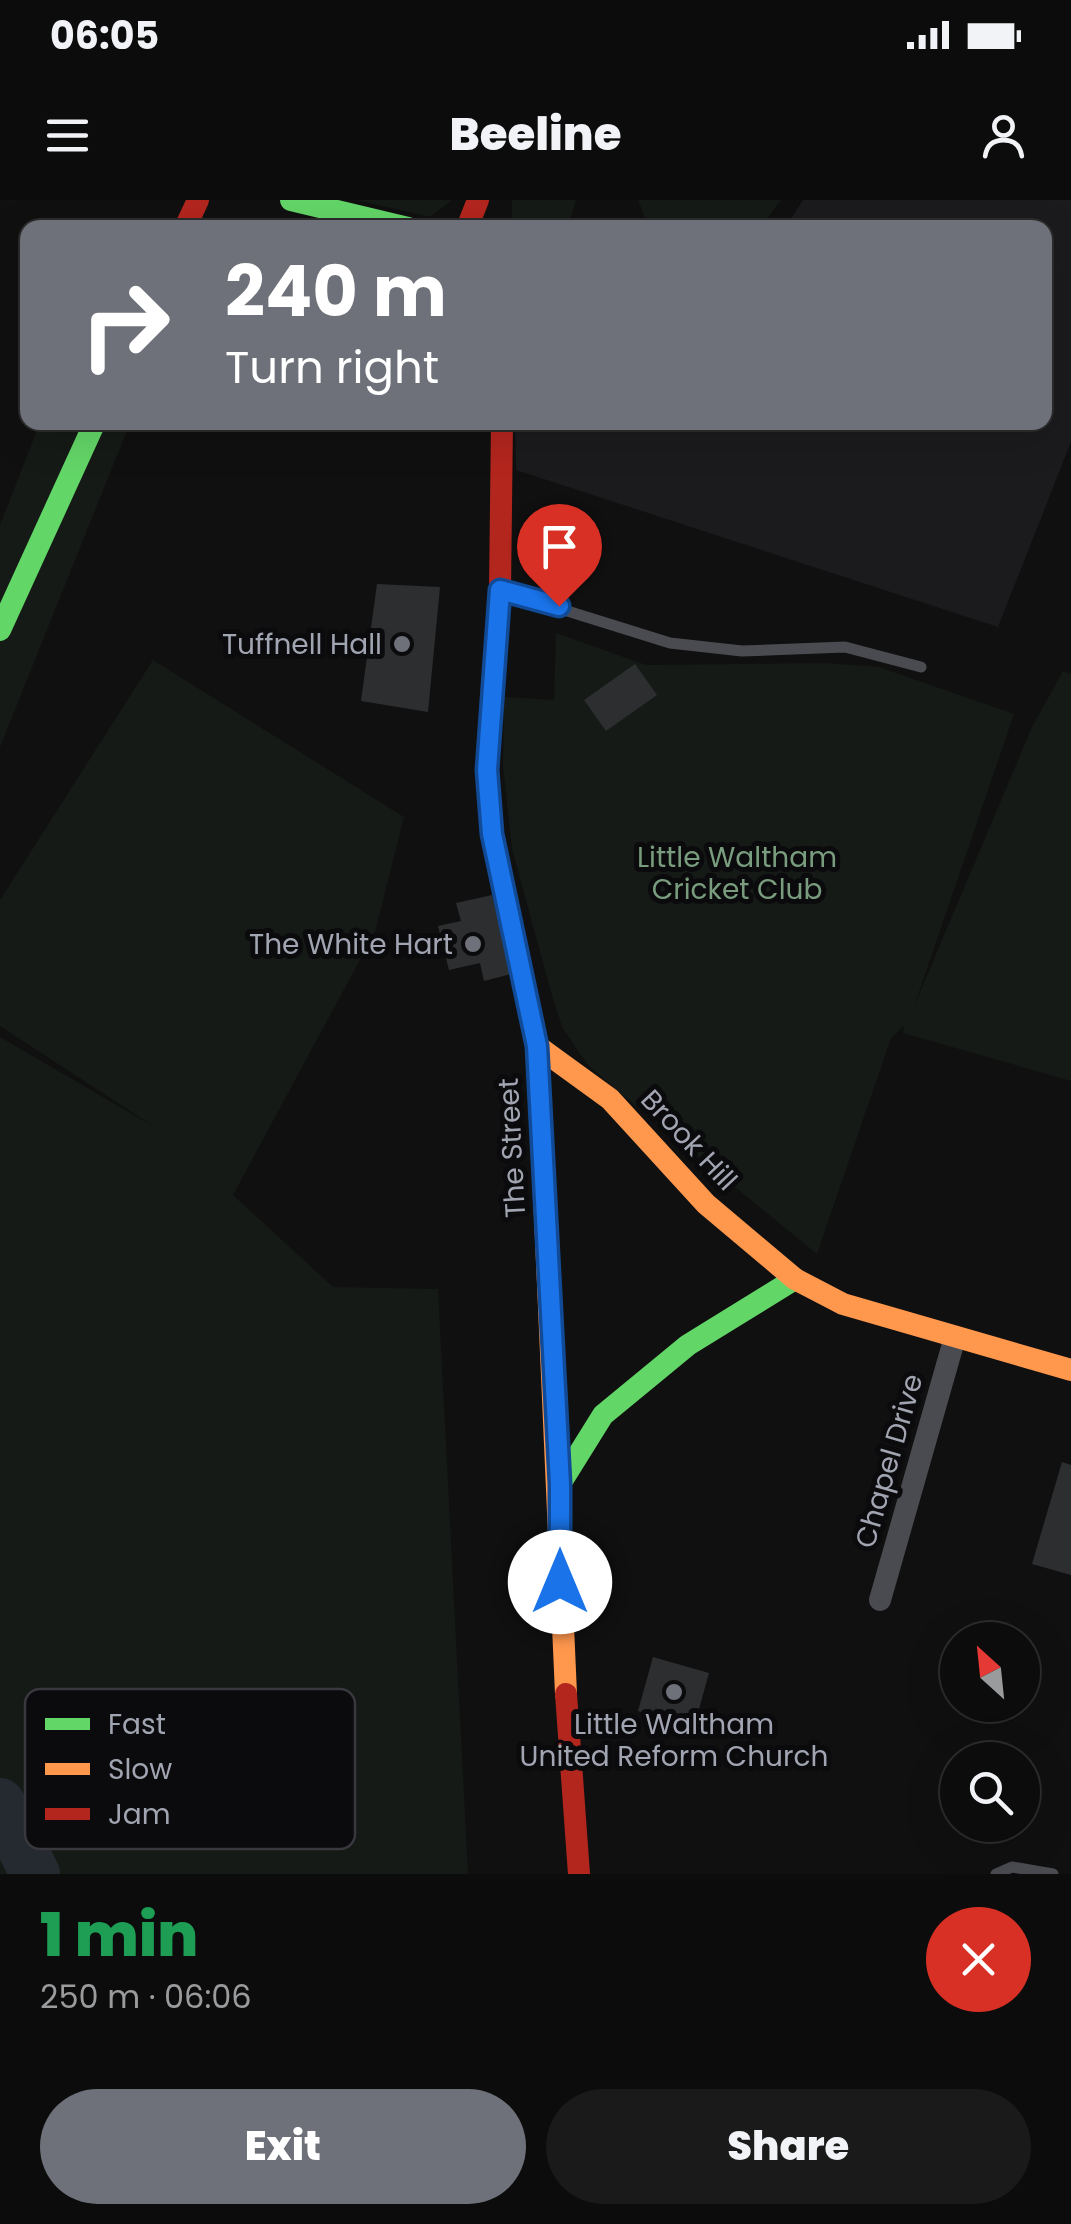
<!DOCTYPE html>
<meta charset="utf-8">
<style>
:root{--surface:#0c0c0c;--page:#1a1a1a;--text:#f1f3f6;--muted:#9a9b9d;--line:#2c2c2d;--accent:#6e7179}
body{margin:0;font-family:Poppins,sans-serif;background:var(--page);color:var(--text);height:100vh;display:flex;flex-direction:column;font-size:38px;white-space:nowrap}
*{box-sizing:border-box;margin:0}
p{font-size:32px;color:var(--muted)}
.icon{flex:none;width:55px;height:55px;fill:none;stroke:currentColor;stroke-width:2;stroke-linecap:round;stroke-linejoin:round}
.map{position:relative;height:1674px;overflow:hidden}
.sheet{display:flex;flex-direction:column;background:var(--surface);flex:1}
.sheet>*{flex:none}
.hud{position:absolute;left:20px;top:20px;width:1032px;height:210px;border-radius:20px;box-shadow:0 10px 40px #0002,0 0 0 2px var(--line);background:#6e7179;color:#fff;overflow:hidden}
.needle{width:65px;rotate:333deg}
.tools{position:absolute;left:940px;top:1422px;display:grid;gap:20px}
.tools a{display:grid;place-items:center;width:100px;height:100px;border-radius:50%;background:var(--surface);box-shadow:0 10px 40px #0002,0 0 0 2px var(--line);font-size:50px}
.pin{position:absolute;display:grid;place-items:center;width:85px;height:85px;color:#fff;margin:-102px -42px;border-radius:50% 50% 50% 0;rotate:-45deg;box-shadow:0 0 10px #0007}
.pin .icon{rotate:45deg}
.me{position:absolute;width:110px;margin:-55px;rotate:0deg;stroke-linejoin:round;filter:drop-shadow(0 0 8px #0008)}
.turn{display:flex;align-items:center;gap:35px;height:210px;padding:0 40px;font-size:45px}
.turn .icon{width:130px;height:130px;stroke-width:2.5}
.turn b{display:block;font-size:70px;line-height:85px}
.round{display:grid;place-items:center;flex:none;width:105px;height:105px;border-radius:52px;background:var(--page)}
.overview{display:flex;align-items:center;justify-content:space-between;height:170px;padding:0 40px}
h1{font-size:60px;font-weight:800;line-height:75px;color:#1e9e55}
.primary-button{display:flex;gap:20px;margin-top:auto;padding:20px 40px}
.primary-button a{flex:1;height:115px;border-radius:60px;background:var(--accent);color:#fff;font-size:40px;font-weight:800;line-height:115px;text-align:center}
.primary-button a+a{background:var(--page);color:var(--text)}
.status{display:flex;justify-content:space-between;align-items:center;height:70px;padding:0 50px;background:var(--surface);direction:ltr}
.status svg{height:28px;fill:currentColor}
header{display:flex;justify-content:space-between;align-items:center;height:130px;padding:0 40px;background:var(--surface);font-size:45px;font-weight:800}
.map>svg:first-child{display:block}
</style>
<div class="status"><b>06:05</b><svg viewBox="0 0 49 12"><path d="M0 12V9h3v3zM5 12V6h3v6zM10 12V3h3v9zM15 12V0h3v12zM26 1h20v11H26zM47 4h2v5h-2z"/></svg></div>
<header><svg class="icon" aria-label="menu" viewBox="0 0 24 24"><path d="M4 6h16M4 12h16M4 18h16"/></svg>Beeline<svg class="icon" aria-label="person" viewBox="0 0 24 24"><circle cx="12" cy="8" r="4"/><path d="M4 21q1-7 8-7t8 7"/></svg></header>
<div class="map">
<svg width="1071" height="1674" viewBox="0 0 1071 1674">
<rect width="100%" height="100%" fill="#101010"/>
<polygon fill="#1b1a1d" points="803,0 1071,0 1071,242 998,427 516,270 515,223 1045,222 1045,28 786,27"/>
<g fill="#151a16">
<polygon points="356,0 452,0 430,17"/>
<polygon points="512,0 576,0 568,27 512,28"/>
<polygon points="638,0 781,0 761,27 649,28"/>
<polygon points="40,223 130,223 0,547 0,325"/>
<polygon points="556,433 646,465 826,463 879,467 1014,514 915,804 1032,527 1063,471 1071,474 1071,881 903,833 904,826 891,838 817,1054 614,888 587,864 562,827 551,792 512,649 503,566 504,497 554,500"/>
<polygon points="153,460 404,617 375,732 233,995 333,1087 438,1089 468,1674 0,1674 0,837 156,928 0,826 0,700"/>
</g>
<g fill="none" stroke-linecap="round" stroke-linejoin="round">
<polyline stroke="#252a30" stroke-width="50" points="0,1603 35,1674"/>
</g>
<g fill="#2d2e30">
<polygon points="377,384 440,387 428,512 361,501"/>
<polygon points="635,464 657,495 606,531 584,500"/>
<polygon points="492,695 511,774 484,781 480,763 449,770 438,726 461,721 456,703"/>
<polygon points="1062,1262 1071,1265 1071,1375 1032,1364"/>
<polygon points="653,1457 709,1473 694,1527 638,1511"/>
</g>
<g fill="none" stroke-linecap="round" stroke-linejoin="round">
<g stroke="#4a4b50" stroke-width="11">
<polyline points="500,390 670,443 742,451 845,447 921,467"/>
<polyline points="996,1674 1012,1667 1053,1674"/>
</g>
<polyline stroke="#4a4b50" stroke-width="22" points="880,1400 955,1137"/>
<g stroke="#63d668" stroke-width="22">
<polyline points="291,0 408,28"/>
<polyline points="0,430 95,222"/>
<polyline points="560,1284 603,1215 688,1145 795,1079"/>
</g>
<g stroke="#ff974d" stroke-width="22">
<polyline points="537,846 610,899 706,1004 795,1079 843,1104 1071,1170"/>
<polyline points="540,903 566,1494"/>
</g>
<g stroke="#b3261e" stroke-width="22">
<polyline points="185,28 198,0"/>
<polyline points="467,28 478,0"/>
<polyline points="502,222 500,390 487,570 493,634 537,846 540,903"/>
<polyline points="566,1494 579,1674"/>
</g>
</g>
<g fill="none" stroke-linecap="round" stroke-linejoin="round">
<g stroke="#114b97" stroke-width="25">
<polyline id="route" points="559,406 500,390 487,570 492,634 537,846 560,1284 560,1382"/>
</g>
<use href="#route" stroke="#1a73e8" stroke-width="18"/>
</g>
<g fill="#6e7179" stroke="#0b0a0c" stroke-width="4">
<circle cx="402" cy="444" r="10"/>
<circle cx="473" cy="744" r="10"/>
<circle cx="674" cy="1492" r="10"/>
</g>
<g text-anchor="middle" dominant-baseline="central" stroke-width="10" stroke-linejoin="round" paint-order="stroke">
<g font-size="28" fill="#a1a5b1" stroke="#0b0a0c" text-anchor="end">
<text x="382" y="444">Tuffnell Hall</text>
<text x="453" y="744">The White Hart</text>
<text x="674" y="1524" text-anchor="middle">Little Waltham<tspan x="674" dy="32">United Reform Church</tspan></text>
</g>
<g font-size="28" fill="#789c7d" stroke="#0b0a0c">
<text x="737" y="657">Little Waltham<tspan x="737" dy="32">Cricket Club</tspan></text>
</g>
<g font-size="28" fill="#a1a5b1" stroke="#0b0a0c">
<text transform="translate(689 940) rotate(47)">Brook Hill</text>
<text transform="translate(512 948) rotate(-93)">The Street</text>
<text transform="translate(889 1261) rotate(-74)">Chapel Drive</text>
</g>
</g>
<rect x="25" y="1489" width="330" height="160" rx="15" fill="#0b0a0c" stroke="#38383e" stroke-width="2.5"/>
<rect x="45" y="1518" width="45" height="12" fill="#63d668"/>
<rect x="45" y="1563" width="45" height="12" fill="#ff974d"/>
<rect x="45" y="1608" width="45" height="12" fill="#b3261e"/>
<g font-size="28" fill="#a1a5b1">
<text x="108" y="1534">Fast</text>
<text x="108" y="1579">Slow</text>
<text x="108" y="1624">Jam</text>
</g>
</svg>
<div class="tools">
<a><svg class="needle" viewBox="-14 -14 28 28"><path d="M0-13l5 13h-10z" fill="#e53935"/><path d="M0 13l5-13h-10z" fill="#9a9b9d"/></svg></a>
<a><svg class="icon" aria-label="search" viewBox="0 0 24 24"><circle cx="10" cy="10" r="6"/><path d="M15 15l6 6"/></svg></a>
</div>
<div class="pin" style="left:559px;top:406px;background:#d93025"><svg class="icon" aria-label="arrive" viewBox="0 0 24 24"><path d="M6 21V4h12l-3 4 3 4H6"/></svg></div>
<svg class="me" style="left:560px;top:1382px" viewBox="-20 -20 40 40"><circle r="19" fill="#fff"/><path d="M0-13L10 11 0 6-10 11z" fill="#1a73e8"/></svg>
<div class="hud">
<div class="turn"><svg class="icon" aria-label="right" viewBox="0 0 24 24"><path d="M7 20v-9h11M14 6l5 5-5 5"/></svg><div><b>240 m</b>Turn right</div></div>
</div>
</div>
<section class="sheet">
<div class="overview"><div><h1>1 min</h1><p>250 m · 06:06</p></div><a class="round" style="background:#d93025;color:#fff"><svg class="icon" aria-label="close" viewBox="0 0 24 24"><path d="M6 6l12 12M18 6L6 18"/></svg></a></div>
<div class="primary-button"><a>Exit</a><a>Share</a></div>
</section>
